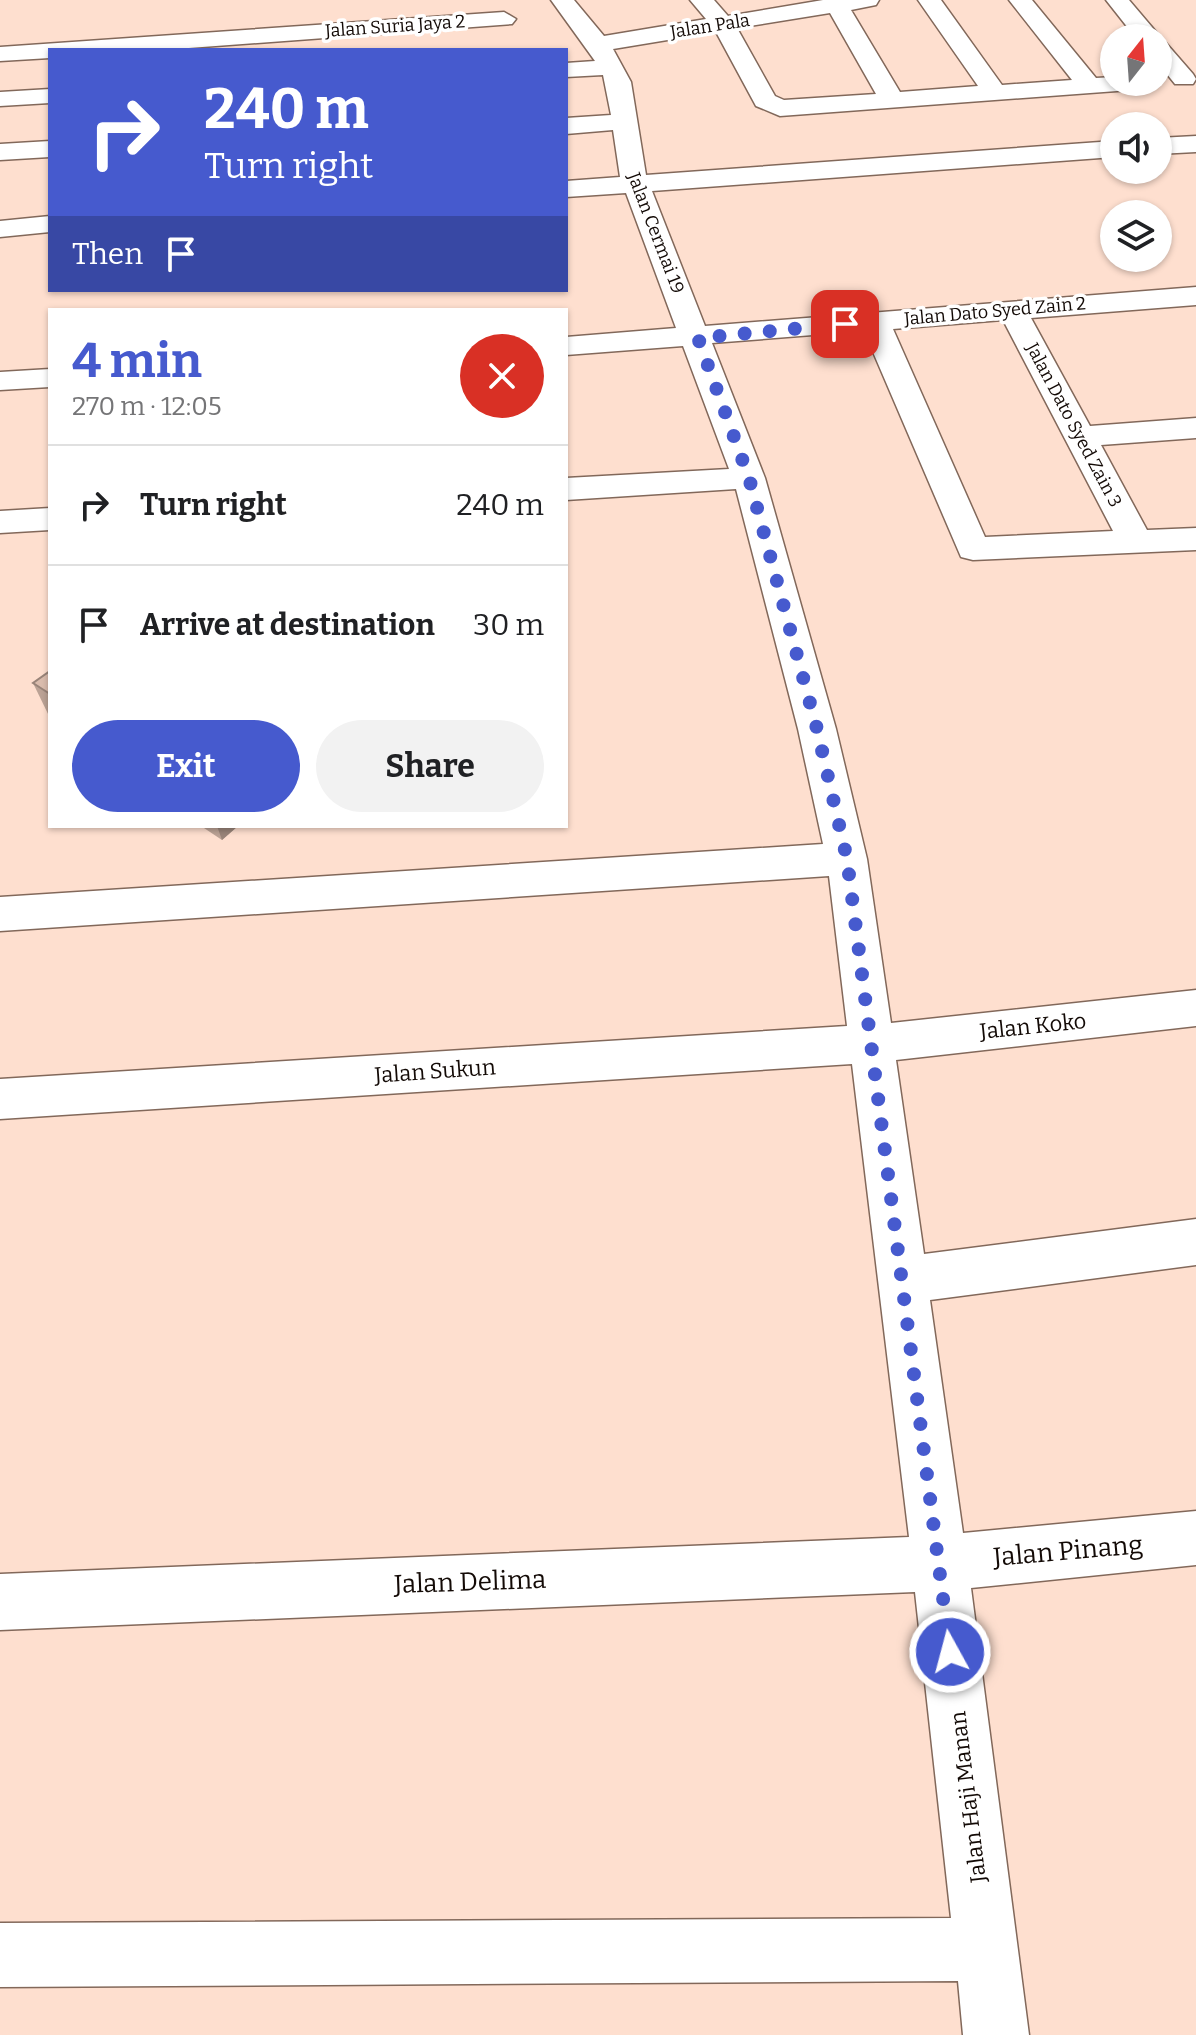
<!DOCTYPE html>
<meta charset="utf-8">
<style>
:root{--surface:#fff;--page:#f2f2f2;--text:#202124;--muted:#757577;--line:#e0e0e0;--accent:#465ace}
body{margin:0;font-family:Bitter,serif;background:var(--page);color:var(--text);height:100vh;display:flex;flex-direction:column;font-size:30px;white-space:nowrap}
*{box-sizing:border-box;margin:0}
p{font-size:26px;color:var(--muted)}
.icon{flex:none;width:44px;height:44px;fill:none;stroke:currentColor;stroke-width:2;stroke-linecap:round;stroke-linejoin:round}
.map{position:relative;flex:1;overflow:hidden}
.sheet{position:absolute;left:48px;top:308px;width:520px;height:520px;display:flex;flex-direction:column;background:var(--surface);border-radius:0px;box-shadow:0 2px 6px #0004}
.sheet>*{flex:none}
.banner{position:absolute;left:48px;top:48px;width:520px;height:244px;border-radius:0px;box-shadow:0 2px 6px #0004;background:#465ace;color:#fff;overflow:hidden}
.needle{width:52px;rotate:17deg}
.tools{position:absolute;left:1100px;top:24px;display:grid;gap:16px}
.tools a{display:grid;place-items:center;width:72px;height:72px;border-radius:50%;background:var(--surface);box-shadow:0 2px 6px #0004;font-size:40px}
.pin{position:absolute;display:grid;place-items:center;width:68px;height:68px;color:#fff;margin:-34px;border-radius:16px;box-shadow:0 4px 12px #0006}
.me{position:absolute;width:88px;margin:-44px;rotate:353deg;stroke-linejoin:round;filter:drop-shadow(0 0 6px #0008)}
.turn{display:flex;align-items:center;gap:28px;height:168px;padding:0 24px;font-size:36px}
.turn .icon{width:104px;height:104px;stroke-width:2.5}
.turn b{display:block;font-size:56px;line-height:68px}
.then{display:flex;align-items:center;height:76px;padding:0 24px;background:#0003;gap:16px;font-size:30px}
.round{display:grid;place-items:center;flex:none;width:84px;height:84px;border-radius:42px;background:var(--page)}
.overview{display:flex;align-items:center;justify-content:space-between;height:136px;padding:0 24px}
h1{font-size:48px;font-weight:700;line-height:60px;color:var(--accent)}
.cta{display:flex;gap:16px;margin-top:auto;padding:16px 24px}
.cta a{flex:1;height:92px;border-radius:48px;background:var(--accent);color:#fff;font-size:32px;font-weight:700;line-height:92px;text-align:center}
.cta a+a{background:var(--page);color:var(--text)}
ul{padding:0;list-style:none}
li{display:flex;align-items:center;gap:24px;height:120px;padding:0 24px;border-top:2px solid var(--line)}
li div{flex:1}
li b{display:block;font-size:30px}
li em{font-style:normal}
.map>svg:first-child{display:block}
</style>
<div class="map">
<svg width="1196" height="2035" viewBox="0 0 1196 2035">
<rect width="100%" height="100%" fill="#fedfcf"/>
<g fill="none" stroke-linecap="round" stroke-linejoin="round">
<g stroke="#82685a" stroke-width="3">
<g id="minor">
<path d="M551 0H574L604 36 706 19 690 0H714L728 16 823 0H879L876 5 851 10 900 92 978 86 918 0H941L1002 85 1072 80 1009 0H1032L1096 78 1114 77V82H1156L1144 89 780 116 756 106 716 32 613 49 631 82 646 175 1114 141V157L652 191 705 326 1196 287V305L1031 318 1090 426 1196 418V438L1101 445 1147 530 1196 528V550L973 560 961 557 864 331 712 343 765 478 836 729 867 859 891 1023 1196 990V1026L896 1060 924 1254 1196 1219V1265L930 1300 963 1533 1196 1511V1565L971 1588 1029 2035H963L958 1981 0 1987V1923L951 1918 915 1592 0 1630V1574L909 1537 852 1064 0 1119V1079L847 1026 829 876 0 931V897L823 844 798 729 736 489 566 500V478L729 469 683 346 566 355V337L676 328 626 193 566 197V181L620 177 613 130 566 134V118L611 115 603 75 566 77V63L595 61ZM830 13 876 94 784 100 775 96 737 28ZM1003 320 1113 531 985 537 893 329Z"/>
<polygon points="1106,0 1129,0 1157,33 1159,41 1166,43 1193,74 1196,79 1193,84 1175,84 1158,63 1158,38 1136,38"/>
<polygon points="504,12 516,19 512,24 162,50 50,50 50,58 0,61 0,47"/>
<polygon points="50,89 50,103 0,106 0,92"/>
<polygon points="1196,136 1196,152 1158,154 1158,138"/>
<polygon points="50,141 50,157 0,160 0,144"/>
<polygon points="50,216 50,232 0,237 0,221"/>
<polygon points="50,369 50,387 0,390 0,372"/>
<polygon points="50,508 50,530 0,533 0,511"/>
</g>
</g>
<use href="#minor" fill="#fff" fill-rule="evenodd"/>
</g>
<g fill="#bba295">
<polygon points="50,671 50,718 33,683"/>
<polygon points="201,826 238,826 222,840"/>
</g>
<polygon fill="#998479" points="217,826 238,826 222,840"/>
<polygon fill="#dabcad" stroke="#998479" stroke-width="2" points="50,671 50,694 33,683"/>
<g fill="none" stroke-linecap="round" stroke-linejoin="round">
<polyline stroke="#465ace" stroke-width="14" stroke-dasharray="0 25.2" points="845,324 698,338 749,478 817,729 847,859 950,1652"/>
</g>
<g text-anchor="middle" dominant-baseline="central" stroke-width="7" stroke-linejoin="round" paint-order="stroke">
<g font-size="18" fill="#130a06" stroke="#fff">
<text transform="translate(395 26) rotate(-4)">Jalan Suria Jaya 2</text>
<text transform="translate(710 26) rotate(-9)">Jalan Pala</text>
<text transform="translate(656 233) rotate(69)">Jalan Cermai 19</text>
<text transform="translate(995 311) rotate(-5)">Jalan Dato Syed Zain 2</text>
<text transform="translate(1074 425) rotate(62)">Jalan Dato Syed Zain 3</text>
</g>
<g font-size="22" fill="#130a06" stroke="#fff">
<text transform="translate(1033 1026) rotate(-6)">Jalan Koko</text>
<text transform="translate(435 1071) rotate(-4)">Jalan Sukun</text>
<text transform="translate(968 1797) rotate(-97)">Jalan Haji Manan</text>
</g>
<g font-size="26" fill="#130a06" stroke="#fff">
<text transform="translate(1068 1551) rotate(-5)">Jalan Pinang</text>
<text transform="translate(470 1582) rotate(-2)">Jalan Delima</text>
</g>
</g>
</svg>
<div class="tools">
<a><svg class="needle" viewBox="-14 -14 28 28"><path d="M0-13l5 13h-10z" fill="#e53935"/><path d="M0 13l5-13h-10z" fill="#757577"/></svg></a>
<a><svg class="icon" aria-label="sound" viewBox="0 0 24 24"><path d="M4 9h4l5-4v14l-5-4H4zM17 9q2 3 0 6"/></svg></a>
<a><svg class="icon" aria-label="layers" viewBox="0 0 24 24"><path d="M12 4l9 5-9 5-9-5zM3 14l9 5 9-5"/></svg></a>
</div>
<div class="pin" style="left:845px;top:324px;background:#d93025"><svg class="icon" aria-label="arrive" viewBox="0 0 24 24"><path d="M6 21V4h12l-3 4 3 4H6"/></svg></div>
<svg class="me" style="left:950px;top:1652px" viewBox="-20 -20 40 40"><circle r="17" fill="#465ace" stroke="#fff" stroke-width="3"/><path d="M0-11L8 9 0 5-8 9z" fill="#fff"/></svg>
<div class="banner">
<div class="turn"><svg class="icon" aria-label="right" viewBox="0 0 24 24"><path d="M7 20v-9h11M14 6l5 5-5 5"/></svg><div><b>240 m</b>Turn right</div></div>
<div class="then">Then<svg class="icon" aria-label="arrive" viewBox="0 0 24 24"><path d="M6 21V4h12l-3 4 3 4H6"/></svg></div>
</div>
<section class="sheet">
<div class="overview"><div><h1>4 min</h1><p>270 m · 12:05</p></div><a class="round" style="background:#d93025;color:#fff"><svg class="icon" aria-label="close" viewBox="0 0 24 24"><path d="M6 6l12 12M18 6L6 18"/></svg></a></div>
<ul>
<li><svg class="icon" aria-label="right" viewBox="0 0 24 24"><path d="M7 20v-9h11M14 6l5 5-5 5"/></svg><div><b>Turn right</b></div><em>240 m</em></li>
<li><svg class="icon" aria-label="arrive" viewBox="0 0 24 24"><path d="M6 21V4h12l-3 4 3 4H6"/></svg><div><b>Arrive at destination</b></div><em>30 m</em></li>
</ul>
<div class="cta"><a>Exit</a><a>Share</a></div>
</section>
</div>
